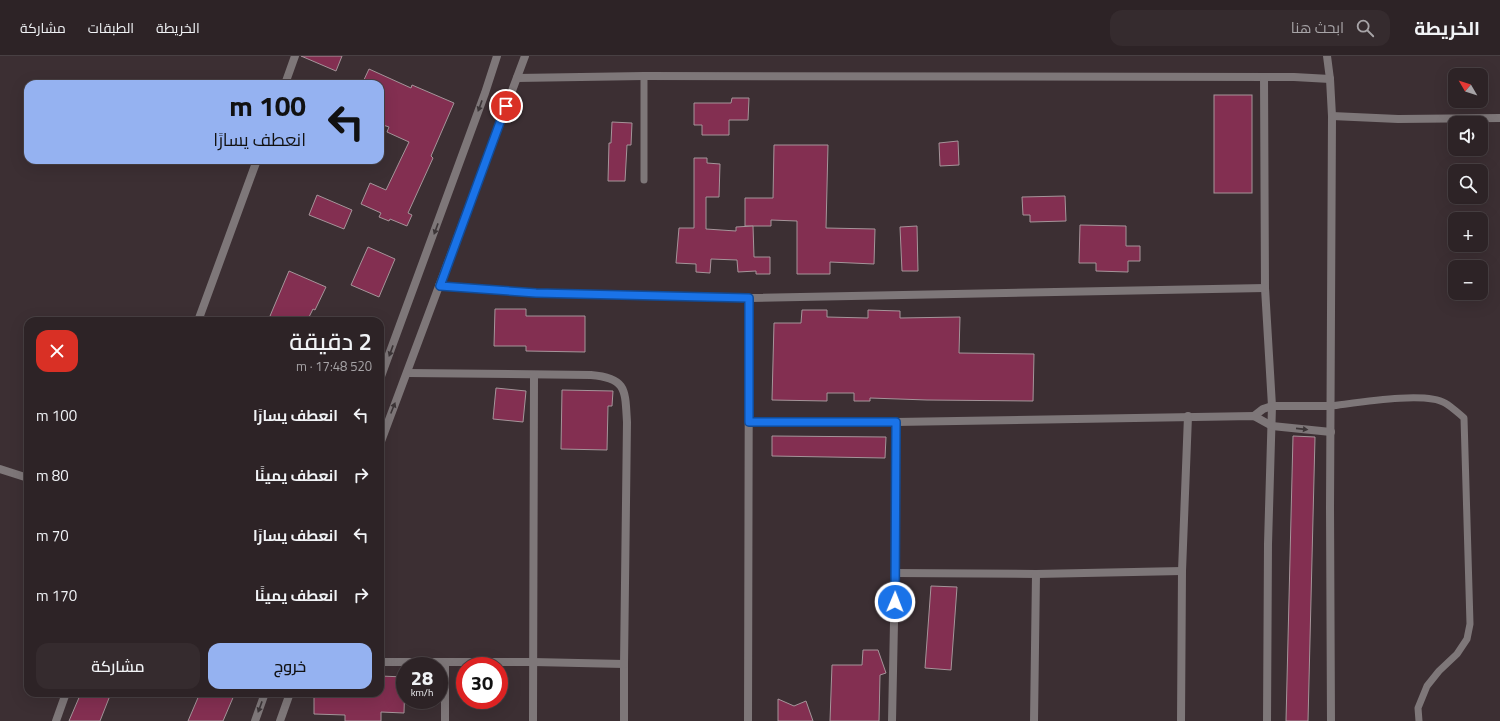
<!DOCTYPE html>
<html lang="ar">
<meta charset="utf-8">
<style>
:root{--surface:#2d2326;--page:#352b2e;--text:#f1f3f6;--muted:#a7a4a7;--line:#484043;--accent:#95b2f1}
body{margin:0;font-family:"Titillium Web",Cairo,sans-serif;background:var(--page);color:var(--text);direction:rtl;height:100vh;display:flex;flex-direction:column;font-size:15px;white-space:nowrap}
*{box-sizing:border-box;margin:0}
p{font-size:13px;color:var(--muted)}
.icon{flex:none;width:22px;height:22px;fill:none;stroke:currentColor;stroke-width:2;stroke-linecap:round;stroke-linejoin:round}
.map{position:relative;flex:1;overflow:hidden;direction:ltr}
.drawer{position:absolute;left:24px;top:261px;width:360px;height:380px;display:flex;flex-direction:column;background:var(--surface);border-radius:12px;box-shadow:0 4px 16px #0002,0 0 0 1px var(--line);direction:rtl}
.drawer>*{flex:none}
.hud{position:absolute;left:24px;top:24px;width:360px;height:84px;border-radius:12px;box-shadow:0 4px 16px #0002,0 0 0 1px var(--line);direction:rtl;background:#95b2f1;color:#111;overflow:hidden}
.needle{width:26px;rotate:309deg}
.fabs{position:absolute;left:1448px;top:12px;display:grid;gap:8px}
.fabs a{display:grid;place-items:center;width:40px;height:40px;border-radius:8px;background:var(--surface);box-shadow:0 4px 16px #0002,0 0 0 1px var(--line);font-size:20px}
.speed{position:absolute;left:396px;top:601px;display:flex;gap:8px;font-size:20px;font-weight:700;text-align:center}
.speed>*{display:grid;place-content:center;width:52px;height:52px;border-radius:50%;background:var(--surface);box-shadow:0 4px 16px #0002,0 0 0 1px var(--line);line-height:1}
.speed small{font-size:10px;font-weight:400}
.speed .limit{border:6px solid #d22;background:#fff;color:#111}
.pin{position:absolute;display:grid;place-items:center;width:34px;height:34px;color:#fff;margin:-17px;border:2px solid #fff;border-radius:50%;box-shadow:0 1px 4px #0007}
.me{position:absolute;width:44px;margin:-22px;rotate:1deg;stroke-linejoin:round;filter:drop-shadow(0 0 3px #0008)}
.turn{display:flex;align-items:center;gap:14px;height:84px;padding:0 12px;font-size:18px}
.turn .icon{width:52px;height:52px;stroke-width:2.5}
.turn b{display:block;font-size:28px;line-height:34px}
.round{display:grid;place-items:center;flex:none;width:42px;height:42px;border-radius:12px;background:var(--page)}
.summary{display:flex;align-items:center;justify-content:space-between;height:68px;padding:0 12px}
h1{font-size:24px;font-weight:600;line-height:30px}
.button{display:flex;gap:8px;margin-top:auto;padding:8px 12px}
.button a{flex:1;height:46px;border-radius:12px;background:var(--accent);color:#111;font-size:16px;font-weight:600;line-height:46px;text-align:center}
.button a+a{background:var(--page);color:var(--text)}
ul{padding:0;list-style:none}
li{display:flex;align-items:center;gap:12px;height:60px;padding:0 12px}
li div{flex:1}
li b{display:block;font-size:15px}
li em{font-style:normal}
header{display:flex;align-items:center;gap:24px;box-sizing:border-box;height:56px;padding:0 20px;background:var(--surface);border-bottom:1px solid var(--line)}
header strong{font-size:19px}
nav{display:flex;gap:22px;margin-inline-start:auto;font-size:14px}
.search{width:280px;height:36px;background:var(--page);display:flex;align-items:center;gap:10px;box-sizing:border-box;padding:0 14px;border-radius:12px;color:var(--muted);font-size:15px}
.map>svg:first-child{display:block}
</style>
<header>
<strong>الخريطة</strong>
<div class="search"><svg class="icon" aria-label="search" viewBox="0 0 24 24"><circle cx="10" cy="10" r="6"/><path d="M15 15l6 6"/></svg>ابحث هنا</div>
<nav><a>الخريطة</a><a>الطبقات</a><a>مشاركة</a></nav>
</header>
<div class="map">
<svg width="1500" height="665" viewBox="0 0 1500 665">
<rect width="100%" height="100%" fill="#3c2f33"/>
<g fill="#832f51" stroke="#a5959a">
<polygon points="301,0 342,0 336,15"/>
<polygon points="369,13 411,32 412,29 454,47 431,100 433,102 408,157 412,159 407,170 390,163 389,165 379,161 381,157 361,148 370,127 386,134 409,86 387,76 389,71 380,68 380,28 362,28"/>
<rect x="1214" y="39" width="38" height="98"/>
<polygon points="732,42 749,42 748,64 729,64 729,79 702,79 702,69 694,69 694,47 731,47"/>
<polygon points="612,66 632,67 631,89 627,89 625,125 608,125 609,87 611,87"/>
<polygon points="958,85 959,109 940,110 939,87"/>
<polygon points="774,89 828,89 826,172 875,173 874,208 830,206 830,218 797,218 797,165 771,164 771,170 745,170 745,142 773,142"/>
<polygon points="694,102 707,102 707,107 720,108 719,141 706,141 706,173 736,175 736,171 753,170 754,201 770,201 770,218 756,218 756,215 738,216 737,204 711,203 710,217 696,216 696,208 676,207 679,172 694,172"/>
<polygon points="317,139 352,154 344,173 309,159"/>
<polygon points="1065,140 1066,165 1030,166 1030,159 1023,159 1022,141"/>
<polygon points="1080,169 1126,170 1126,190 1140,190 1140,205 1128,205 1128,216 1096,215 1096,207 1079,207"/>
<polygon points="917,170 918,215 902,215 900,171"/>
<polygon points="368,191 395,203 379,241 351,229"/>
<polygon points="289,215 326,231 315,254 313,253 307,265 283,265 270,260"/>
<polygon points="495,253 526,253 526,260 585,260 585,296 526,295 526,290 494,290"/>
<polygon points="802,254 827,254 827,261 868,262 868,254 900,255 900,262 960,261 959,297 1034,298 1033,345 927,344 870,342 870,345 854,345 854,337 827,337 827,345 772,344 774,267 801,267"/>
<polygon points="496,332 526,335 523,366 493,363"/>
<polygon points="562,334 613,335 612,350 608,350 607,394 561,393"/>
<polygon points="772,380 886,381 885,402 772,400"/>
<polygon points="1293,380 1315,381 1308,665 1286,665"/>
<polygon points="931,530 957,531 951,614 925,612"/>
<polygon points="863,594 878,594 886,617 880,619 879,665 830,665 832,609 862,609"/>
<polygon points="380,620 405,621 404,657 381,656 381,665 345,665 345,659 314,658 314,637 380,637"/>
<polygon points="81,637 111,637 100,665 69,665"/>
<polygon points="200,637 235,637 223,665 188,665"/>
<polygon points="778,643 794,650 806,645 813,665 778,665"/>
</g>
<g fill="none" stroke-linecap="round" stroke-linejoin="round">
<g stroke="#7e7779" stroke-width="7">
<polyline points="644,124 644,20"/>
<path d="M1331 350C1356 347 1425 335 1445 347 1452 351 1458 357 1464 362L1470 568 1467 583 1457 598 1439 615 1427 630 1418 652 1419 665"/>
</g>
<g stroke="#7e7779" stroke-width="8">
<polyline points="1327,0 1330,23 1332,60 1330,451 1331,665"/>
<polyline points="517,22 644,20 1294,21 1330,23"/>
<polyline points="1264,22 1265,232 1272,350 1268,488 1267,665"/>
<polyline points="285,28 295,0"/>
<polyline points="1332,60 1398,63 1500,62"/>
<polyline points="439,230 535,237 749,242 1265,232"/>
<polyline points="198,265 257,104"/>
<path d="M408 317 591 319C627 322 625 334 627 366L624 608V665"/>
<polyline points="1254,360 1263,353 1272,350 1331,350"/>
<polyline points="749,366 895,366 1254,360 1272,370 1331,376"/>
<polyline points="0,413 28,422"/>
<polyline points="895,517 1036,518 1182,515"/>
<polyline points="380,606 533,606 624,608"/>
<polyline points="445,607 445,665"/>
<polyline points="56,665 66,637"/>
<polyline points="533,665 534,319"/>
<polyline points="748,665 749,242"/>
<polyline points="892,665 895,517 895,366"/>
<polyline points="1034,665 1036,518"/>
<polyline points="1181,665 1182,515 1188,360"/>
</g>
<g stroke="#7e7779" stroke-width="8">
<polyline points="380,323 485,37 497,0"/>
<polyline points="380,388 525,0"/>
<polyline points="255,665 265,637"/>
<polyline points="280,665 290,637"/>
</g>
</g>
<defs><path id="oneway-solid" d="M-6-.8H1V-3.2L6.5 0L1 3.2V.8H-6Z"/></defs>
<g fill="#3c3537">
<use href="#oneway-solid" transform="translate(480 50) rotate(110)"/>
<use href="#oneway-solid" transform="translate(436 173) rotate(110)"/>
<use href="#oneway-solid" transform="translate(391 295) rotate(110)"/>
<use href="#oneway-solid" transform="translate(393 352) rotate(-68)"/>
<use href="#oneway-solid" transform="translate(1302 373) rotate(6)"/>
<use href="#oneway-solid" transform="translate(260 651) rotate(110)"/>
</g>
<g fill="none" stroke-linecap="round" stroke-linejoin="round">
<g stroke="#114b97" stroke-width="10">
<polyline id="route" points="506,50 440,230 536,237 749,242 749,366 896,366 895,546"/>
</g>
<use href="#route" stroke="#1a73e8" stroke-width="7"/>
</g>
</svg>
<div class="fabs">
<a><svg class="needle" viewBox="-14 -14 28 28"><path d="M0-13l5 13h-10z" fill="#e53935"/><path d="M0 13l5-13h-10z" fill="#a7a4a7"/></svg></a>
<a><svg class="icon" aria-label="sound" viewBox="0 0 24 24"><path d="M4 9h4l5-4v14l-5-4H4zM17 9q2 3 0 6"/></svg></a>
<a><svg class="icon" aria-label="search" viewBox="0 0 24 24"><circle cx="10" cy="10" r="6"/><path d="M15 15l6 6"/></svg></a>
<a>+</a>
<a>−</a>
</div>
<div class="speed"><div>28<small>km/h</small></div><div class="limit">30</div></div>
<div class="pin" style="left:506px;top:50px;background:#d93025"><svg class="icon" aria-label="arrive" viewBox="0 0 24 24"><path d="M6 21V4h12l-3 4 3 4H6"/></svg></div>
<svg class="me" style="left:895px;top:546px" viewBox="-20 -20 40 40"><circle r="17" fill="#1a73e8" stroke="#fff" stroke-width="3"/><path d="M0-11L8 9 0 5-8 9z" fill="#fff"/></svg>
<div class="hud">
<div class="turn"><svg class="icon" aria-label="left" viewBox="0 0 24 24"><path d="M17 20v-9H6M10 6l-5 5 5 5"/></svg><div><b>100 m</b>انعطف يسارًا</div></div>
</div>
<section class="drawer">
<div class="summary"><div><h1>2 دقيقة</h1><p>520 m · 17:48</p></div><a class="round" style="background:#d93025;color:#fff"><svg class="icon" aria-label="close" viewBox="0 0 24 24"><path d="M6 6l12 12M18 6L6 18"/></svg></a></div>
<ul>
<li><svg class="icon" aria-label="left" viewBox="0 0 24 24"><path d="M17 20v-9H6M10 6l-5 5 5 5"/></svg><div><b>انعطف يسارًا</b></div><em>100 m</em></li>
<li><svg class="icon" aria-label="right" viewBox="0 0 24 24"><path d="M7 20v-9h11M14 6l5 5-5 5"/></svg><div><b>انعطف يمينًا</b></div><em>80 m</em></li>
<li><svg class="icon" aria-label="left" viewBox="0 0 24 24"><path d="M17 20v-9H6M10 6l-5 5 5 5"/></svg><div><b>انعطف يسارًا</b></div><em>70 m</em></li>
<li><svg class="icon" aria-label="right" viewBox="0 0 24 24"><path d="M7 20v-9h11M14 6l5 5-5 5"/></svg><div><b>انعطف يمينًا</b></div><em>170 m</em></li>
</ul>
<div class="button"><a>خروج</a><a>مشاركة</a></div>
</section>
</div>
